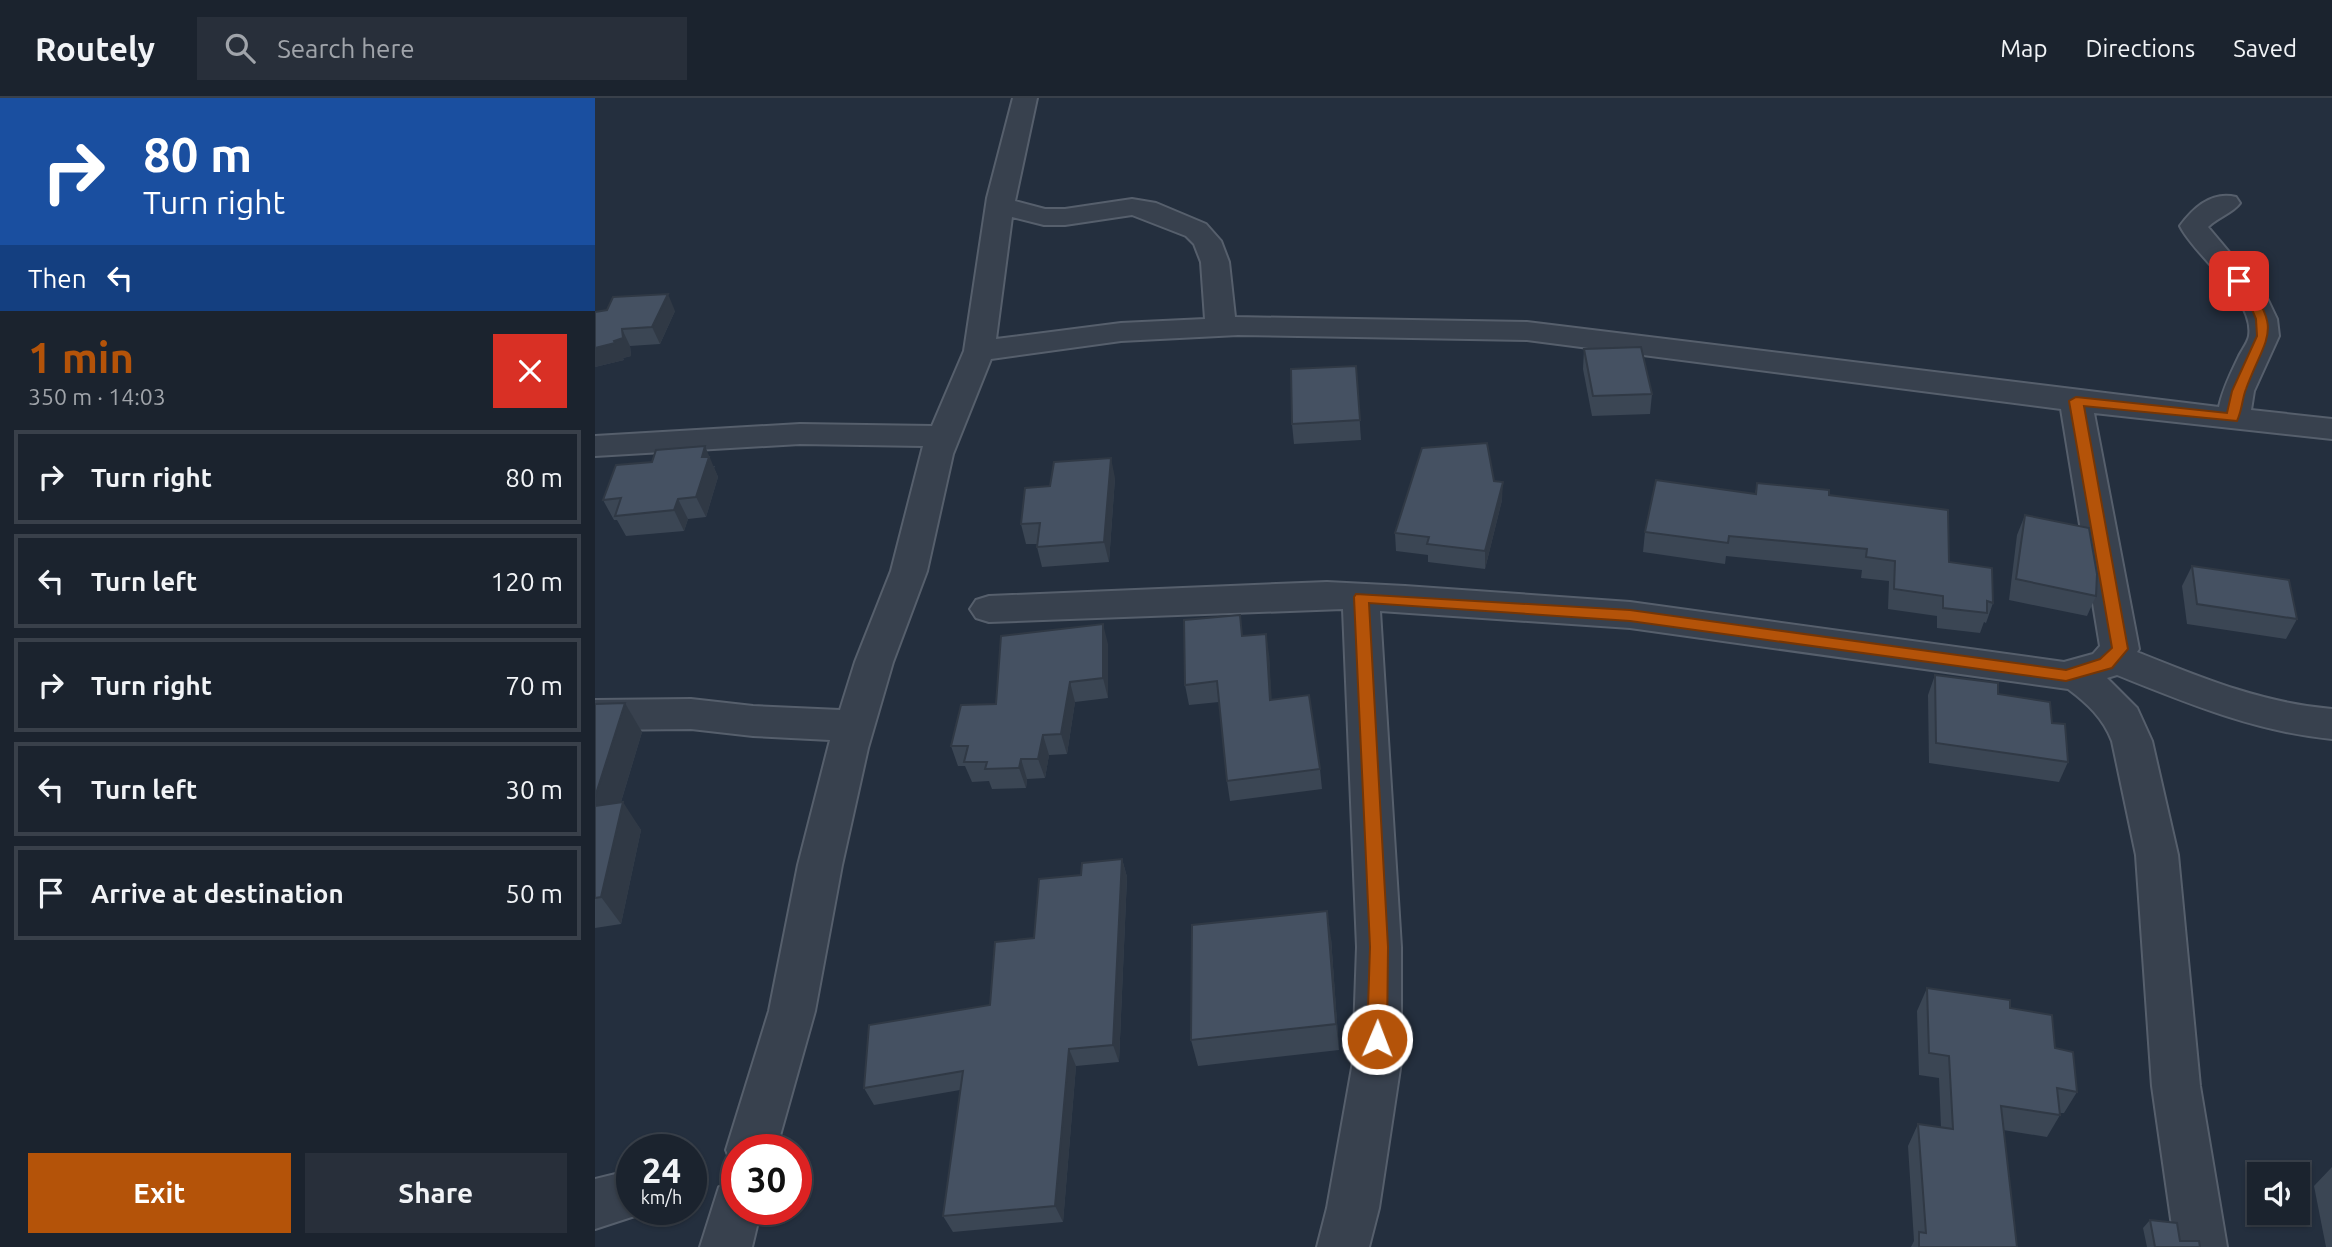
<!DOCTYPE html>
<meta charset="utf-8">
<style>
:root{--surface:#1b232e;--page:#282f3a;--text:#f1f3f6;--muted:#a0a4aa;--line:#39404a;--accent:#b45309}
body{margin:0;font-family:Ubuntu,sans-serif;background:var(--page);color:var(--text);height:100vh;display:flex;flex-direction:column;font-size:26px;white-space:nowrap}
*{box-sizing:border-box;margin:0}
p{font-size:23px;color:var(--muted)}
.icon{flex:none;width:38px;height:38px;fill:none;stroke:currentColor;stroke-width:2;stroke-linecap:round;stroke-linejoin:round}
.map{position:relative;flex:1;overflow:hidden}
.panel{display:flex;flex-direction:column;background:var(--surface);width:595px}
.panel>*{flex:none}
.guide{background:#1a4fa0;color:#fff;overflow:hidden}
.fabs{position:absolute;left:1652px;top:1064px;display:grid;gap:14px}
.fabs a{display:grid;place-items:center;width:63px;height:63px;border-radius:0px;background:var(--surface);box-shadow:0 2px 5px #0004,0 0 0 2px var(--line);font-size:35px}
.speed{position:absolute;left:21px;top:1036px;display:flex;gap:14px;font-size:35px;font-weight:700;text-align:center}
.speed>*{display:grid;place-content:center;width:91px;height:91px;border-radius:50%;background:var(--surface);box-shadow:0 2px 5px #0004,0 0 0 2px var(--line);line-height:1}
.speed small{font-size:18px;font-weight:400}
.speed .limit{border:10px solid #d22;background:#fff;color:#111}
.pin{position:absolute;display:grid;place-items:center;width:60px;height:60px;color:#fff;margin:-30px;border-radius:14px;box-shadow:0 4px 10px #0006}
.me{position:absolute;width:77px;margin:-38px;rotate:1deg;stroke-linejoin:round;filter:drop-shadow(0 0 5px #0008)}
.turn{display:flex;align-items:center;gap:24px;height:147px;padding:0 28px;font-size:32px}
.turn .icon{width:91px;height:91px;stroke-width:2.5}
.turn b{display:block;font-size:49px;line-height:60px}
.then{display:flex;align-items:center;height:66px;padding:0 28px;background:#0003;gap:14px;font-size:26px}
.round{display:grid;place-items:center;flex:none;width:74px;height:74px;border-radius:0px;background:var(--page)}
.head{display:flex;align-items:center;justify-content:space-between;height:119px;padding:0 28px}
h1{font-size:42px;font-weight:600;line-height:52px;color:var(--accent)}
.button{display:flex;gap:14px;margin-top:auto;padding:14px 28px}
.button a{flex:1;height:80px;border-radius:0px;background:var(--accent);color:#fff;font-size:28px;font-weight:600;line-height:80px;text-align:center}
.button a+a{background:var(--page);color:var(--text)}
ul{padding:0;list-style:none}
li{display:flex;align-items:center;gap:21px;height:94px;margin:0 14px 10px;padding:0 14px;border:4px solid var(--line);border-radius:0px}
li div{flex:1}
li b{display:block;font-size:26px}
li em{font-style:normal}
header{display:flex;align-items:center;gap:42px;box-sizing:border-box;height:98px;padding:0 35px;background:var(--surface);border-bottom:2px solid var(--line)}
header strong{font-size:33px}
nav{display:flex;gap:38px;margin-inline-start:auto;font-size:24px}
.search{width:490px;height:63px;background:var(--page);display:flex;align-items:center;gap:18px;box-sizing:border-box;padding:0 24px;border-radius:0px;color:var(--muted);font-size:26px}
main{display:flex;flex:1;min-height:0}
.map>svg:first-child{display:block}
</style>
<header>
<strong>Routely</strong>
<div class="search"><svg class="icon" aria-label="search" viewBox="0 0 24 24"><circle cx="10" cy="10" r="6"/><path d="M15 15l6 6"/></svg>Search here</div>
<nav><a>Map</a><a>Directions</a><a>Saved</a></nav>
</header>
<main>
<section class="panel">
<div class="guide">
<div class="turn"><svg class="icon" aria-label="right" viewBox="0 0 24 24"><path d="M7 20v-9h11M14 6l5 5-5 5"/></svg><div><b>80 m</b>Turn right</div></div>
<div class="then">Then<svg class="icon" aria-label="left" viewBox="0 0 24 24"><path d="M17 20v-9H6M10 6l-5 5 5 5"/></svg></div>
</div>
<div class="head"><div><h1>1 min</h1><p>350 m · 14:03</p></div><a class="round" style="background:#d93025;color:#fff"><svg class="icon" aria-label="close" viewBox="0 0 24 24"><path d="M6 6l12 12M18 6L6 18"/></svg></a></div>
<ul>
<li><svg class="icon" aria-label="right" viewBox="0 0 24 24"><path d="M7 20v-9h11M14 6l5 5-5 5"/></svg><div><b>Turn right</b></div><em>80 m</em></li>
<li><svg class="icon" aria-label="left" viewBox="0 0 24 24"><path d="M17 20v-9H6M10 6l-5 5 5 5"/></svg><div><b>Turn left</b></div><em>120 m</em></li>
<li><svg class="icon" aria-label="right" viewBox="0 0 24 24"><path d="M7 20v-9h11M14 6l5 5-5 5"/></svg><div><b>Turn right</b></div><em>70 m</em></li>
<li><svg class="icon" aria-label="left" viewBox="0 0 24 24"><path d="M17 20v-9H6M10 6l-5 5 5 5"/></svg><div><b>Turn left</b></div><em>30 m</em></li>
<li><svg class="icon" aria-label="arrive" viewBox="0 0 24 24"><path d="M6 21V4h12l-3 4 3 4H6"/></svg><div><b>Arrive at destination</b></div><em>50 m</em></li>
</ul>
<div class="button"><a>Exit</a><a>Share</a></div>
</section>
<div class="map">
<svg width="1737" height="1149" viewBox="0 0 1737 1149">
<rect width="100%" height="100%" fill="#242f3e"/>
<g fill="none" stroke-linecap="round" stroke-linejoin="round">
<g stroke="#565f6c" stroke-width="4">
<g id="street">
<path d="M418 0H442L420 103 450 111H470L537 101 561 105 611 126 626 143 634 164 640 219 932 224 1624 309C1628 290 1636 275 1644 258 1647 252 1653 244 1654 238 1660 200 1601 160 1585 128 1598 110 1617 93 1641 99L1645 105C1638 115 1623 119 1613 129L1671 198 1682 221 1684 238 1659 293 1656 312 1737 321V341L1499 315 1544 551 1542 554C1607 580 1667 605 1737 611V641C1661 634 1592 605 1522 577L1512 580 1542 610 1557 643 1583 757 1605 988 1632 1149H1580L1557 988 1541 757 1517 643C1508 620 1493 606 1473 591L1035 530 785 513 806 849V964L784 1110 774 1149H722L732 1110 758 964 762 849 748 511 394 524 381 520 375 511 381 502 394 498 732 484 810 488 1035 504 1469 564 1498 556 1505 548 1466 311 932 242 643 237 526 243 396 261 358 356 332 473 298 564 273 650 247 767 220 913 181 1052H142V1070L138 1069 131 1052 174 913 203 767 235 642 158 638 96 631 0 632V602L96 601 158 608 245 612 260 564 296 473 328 348 205 346 0 358V338L205 326 337 328 369 253 392 100ZM537 117 591 138 599 146 606 164 610 221 526 225 401 241 417 119 449 127H470Z"/>
<polygon points="37,1072 37,1111 56,1111 55,1113 0,1131 0,1081"/>
<polygon points="142,1082 142,1111 166,1111 157,1149 105,1149 124,1089"/>
</g>
</g>
<use href="#street" fill="#38414e" fill-rule="evenodd"/>
</g>
<g fill="#3b4654">
<polygon points="80,213 65,246 35,248 36,258 28,260 29,262 0,269 0,214"/>
<polygon points="989,251 1057,296 1055,316 997,318 988,271"/>
<polygon points="761,268 766,342 699,346 697,326"/>
<polygon points="120,368 119,370 123,379 111,419 93,421 89,433 31,438 22,422 19,422 8,402"/>
<polygon points="520,380 514,464 447,469 442,449 442,446 431,446 426,426 455,388"/>
<polygon points="899,383 907,402 890,471 833,464 833,457 801,453 800,435"/>
<polygon points="1162,385 1234,397 1354,464 1398,505 1391,525 1389,524 1385,535 1342,530 1342,518 1293,511 1294,483 1266,480 1267,472 1131,458 1130,466 1048,454 1050,434 1160,396"/>
<polygon points="1430,417 1501,498 1492,518 1414,502 1422,437"/>
<polygon points="1597,468 1702,521 1691,541 1592,526 1587,488"/>
<polygon points="649,538 674,556 676,602 725,671 727,691 635,703 632,683 624,604 594,607 590,587"/>
<polygon points="513,546 513,600 480,604 472,656 454,657 450,680 432,681 431,690 397,691 394,683 377,684 370,668 363,668 356,648 401,606"/>
<polygon points="1340,577 1403,596 1457,625 1473,664 1464,684 1334,665 1333,597"/>
<polygon points="30,605 47,634 26,704 46,732 26,826 0,830 0,606"/>
<polygon points="527,761 532,779 524,964 481,968 468,1124 358,1134 348,1118 365,992 279,1007 269,990 395,907 486,777"/>
<polygon points="736,840 744,952 603,968 596,942"/>
<polygon points="1332,890 1415,910 1460,950 1482,994 1469,1015 1465,1015 1465,1017 1452,1039 1408,1032 1422,1149 1316,1149 1319,1143 1313,1048 1323,1026 1346,1030 1344,980 1324,977 1322,913"/>
<polygon points="1737,1069 1737,1149 1731,1149 1719,1088"/>
<polygon points="1555,1122 1585,1143 1605,1149 1552,1149 1548,1130"/>
</g>
<g fill="#303945">
<polygon points="73,196 80,213 65,246 57,229"/>
<polygon points="27,231 35,248 36,258 28,260 29,262 0,269 0,250 19,243"/>
<polygon points="110,348 123,379 111,419 101,399 107,359"/>
<polygon points="516,360 520,380 514,464 509,444"/>
<polygon points="908,384 907,402 890,471 890,453"/>
<polygon points="83,401 93,421 89,433 79,412"/>
<polygon points="508,526 513,546 513,600 508,580"/>
<polygon points="671,536 674,556 678,622 675,602"/>
<polygon points="475,584 480,604 472,656 466,636"/>
<polygon points="30,605 47,634 16,737 0,713 0,699"/>
<polygon points="448,637 454,657 450,680 443,661"/>
<polygon points="426,661 432,681 431,690 424,670"/>
<polygon points="28,704 46,732 26,826 6,799"/>
<polygon points="527,761 532,779 524,964 518,947"/>
<polygon points="732,813 736,840 744,952 741,926"/>
<polygon points="474,951 481,968 468,1124 460,1108"/>
</g>
<g fill="#455162" stroke="#303945" stroke-width="2">
<polygon points="73,196 57,229 27,231 28,240 19,243 20,245 0,250 0,214 12,212 18,199"/>
<polygon points="1046,249 1057,296 998,298 989,251"/>
<polygon points="761,268 765,322 697,326 696,271"/>
<polygon points="892,345 899,383 908,384 890,453 832,446 834,439 800,435 827,350"/>
<polygon points="110,348 107,359 114,359 101,399 83,401 79,412 20,418 26,400 8,402 21,367 57,364 61,352"/>
<polygon points="516,360 509,444 442,449 445,425 426,426 430,390 455,388 459,364"/>
<polygon points="1061,382 1161,396 1162,385 1234,392 1234,397 1353,412 1354,464 1397,470 1398,505 1392,503 1392,515 1348,510 1348,498 1299,491 1300,463 1271,459 1272,451 1134,438 1133,445 1050,434"/>
<polygon points="1430,417 1494,430 1502,476 1501,498 1421,481"/>
<polygon points="1597,468 1694,482 1702,521 1602,506"/>
<polygon points="645,517 647,538 671,536 675,602 714,597 725,671 632,683 622,583 590,587 589,522"/>
<polygon points="508,526 508,580 475,584 466,636 448,637 443,661 426,661 424,670 390,671 392,664 369,664 373,648 356,648 366,607 401,606 406,538"/>
<polygon points="1340,577 1403,585 1403,596 1455,604 1457,625 1470,626 1473,664 1341,645"/>
<polygon points="30,605 0,699 0,606"/>
<polygon points="28,704 6,799 0,800 0,708"/>
<polygon points="527,761 518,947 474,951 460,1108 348,1118 368,973 269,990 274,927 395,907 400,844 439,840 444,781 486,777 487,765"/>
<polygon points="732,813 741,926 596,942 597,827"/>
<polygon points="1332,890 1415,902 1415,910 1457,917 1460,950 1478,954 1482,994 1462,990 1465,1017 1406,1008 1422,1149 1324,1149 1324,1134 1331,1135 1323,1026 1358,1031 1354,958 1334,955"/>
<polygon points="1555,1122 1582,1125 1585,1143 1604,1143 1605,1149 1560,1149"/>
</g>
<path fill="#b45309" stroke="#753606" stroke-width="2" d="M1644 180 1649 181C1689 234 1671 237 1651 291 1647 301 1647 313 1642 323L1489 308 1533 551 1517 570 1471 583 1035 523 774 505 793 849 792 941 789 947 782 950 775 947 772 941 775 849 759 499 761 496 1035 512 1471 572 1505 561 1517 550 1474 303 1481 299 1632 315 1637 293 1662 238 1661 221 1654 204 1638 183Z"/>
</svg>
<div class="fabs">
<a><svg class="icon" aria-label="sound" viewBox="0 0 24 24"><path d="M4 9h4l5-4v14l-5-4H4zM17 9q2 3 0 6"/></svg></a>
</div>
<div class="speed"><div>24<small>km/h</small></div><div class="limit">30</div></div>
<div class="pin" style="left:1644px;top:183px;background:#d93025"><svg class="icon" aria-label="arrive" viewBox="0 0 24 24"><path d="M6 21V4h12l-3 4 3 4H6"/></svg></div>
<svg class="me" style="left:782px;top:941px" viewBox="-20 -20 40 40"><circle r="17" fill="#b45309" stroke="#fff" stroke-width="3"/><path d="M0-11L8 9 0 5-8 9z" fill="#fff"/></svg>
</div>
</main>
